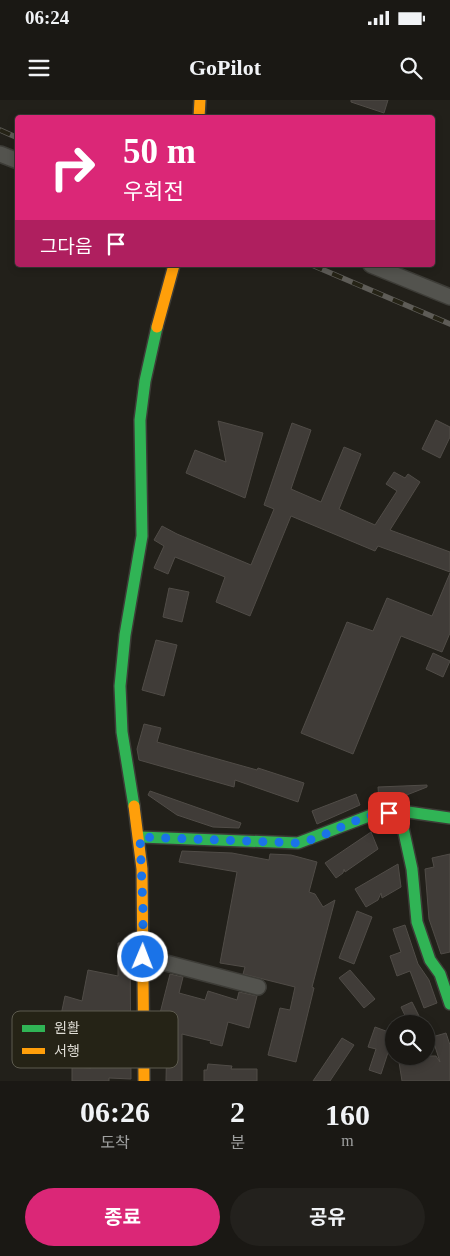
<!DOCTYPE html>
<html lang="ko">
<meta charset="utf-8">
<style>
:root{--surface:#1a1814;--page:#23211d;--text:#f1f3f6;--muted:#9fa0a0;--line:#383734;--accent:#db2777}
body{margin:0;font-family:"Times New Roman","Noto Sans KR",serif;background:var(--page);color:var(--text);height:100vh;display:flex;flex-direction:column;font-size:19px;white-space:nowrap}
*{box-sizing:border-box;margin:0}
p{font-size:16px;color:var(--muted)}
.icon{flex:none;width:28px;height:28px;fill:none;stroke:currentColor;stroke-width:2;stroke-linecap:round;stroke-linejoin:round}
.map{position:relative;height:981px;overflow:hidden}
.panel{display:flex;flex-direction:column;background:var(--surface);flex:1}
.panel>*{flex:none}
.banner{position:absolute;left:15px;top:15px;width:420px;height:152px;border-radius:5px;box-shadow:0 2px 8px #0003,0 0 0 1px var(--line);background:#db2777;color:#fff;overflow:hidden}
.tools{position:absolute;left:385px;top:915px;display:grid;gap:10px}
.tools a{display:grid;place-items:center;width:50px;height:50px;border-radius:50%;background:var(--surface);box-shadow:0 2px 8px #0003,0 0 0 1px var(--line);font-size:25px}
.pin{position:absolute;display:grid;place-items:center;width:42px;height:42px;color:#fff;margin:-21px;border-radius:10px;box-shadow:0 2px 8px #0006}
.me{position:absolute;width:55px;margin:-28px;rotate:1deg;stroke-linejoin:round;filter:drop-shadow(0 0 4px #0008)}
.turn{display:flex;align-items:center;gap:18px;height:105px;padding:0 25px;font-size:22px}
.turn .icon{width:65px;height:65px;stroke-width:2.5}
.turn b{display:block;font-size:35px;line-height:42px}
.then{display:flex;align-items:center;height:48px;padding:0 25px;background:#0003;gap:10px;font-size:19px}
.eta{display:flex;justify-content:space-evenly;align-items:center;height:85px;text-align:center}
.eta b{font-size:30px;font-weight:700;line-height:35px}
.cta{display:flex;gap:10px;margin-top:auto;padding:10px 25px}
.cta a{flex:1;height:58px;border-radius:30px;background:var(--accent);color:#fff;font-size:20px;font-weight:700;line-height:58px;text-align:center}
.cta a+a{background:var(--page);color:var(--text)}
.status{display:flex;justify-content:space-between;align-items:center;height:35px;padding:0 25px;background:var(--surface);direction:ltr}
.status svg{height:14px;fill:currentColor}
header{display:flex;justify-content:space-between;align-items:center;height:65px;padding:0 25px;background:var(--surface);font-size:22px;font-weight:700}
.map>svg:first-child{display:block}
</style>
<div class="status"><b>06:24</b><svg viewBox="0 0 49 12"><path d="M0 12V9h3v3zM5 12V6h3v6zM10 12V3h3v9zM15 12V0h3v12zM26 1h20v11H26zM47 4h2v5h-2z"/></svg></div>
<header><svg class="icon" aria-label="menu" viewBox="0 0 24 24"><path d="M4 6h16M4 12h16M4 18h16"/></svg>GoPilot<svg class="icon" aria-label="search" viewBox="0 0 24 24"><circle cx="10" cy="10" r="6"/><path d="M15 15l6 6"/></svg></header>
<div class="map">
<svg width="450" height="981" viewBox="0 0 450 981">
<rect width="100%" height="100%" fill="#22201a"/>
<g fill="#403c38" stroke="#504c47">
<polygon points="351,0 388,0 384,13 351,2"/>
<polygon points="436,320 450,327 450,337 440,358 422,349"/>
<polygon points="218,321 263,333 245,398 186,373 195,350 226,362"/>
<polygon points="292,323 311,330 291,389 321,402 344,347 361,354 339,409 375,425 397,391 386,384 394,372 405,378 408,374 420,382 390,430 450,452 450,472 378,446 375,451 291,416 250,516 216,502 225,477 175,457 168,474 154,468 164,446 154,440 162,426 177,434 251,465 274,409 264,405"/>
<polygon points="450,473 450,533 442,552 401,536 353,654 301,633 347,522 373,531 387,498 432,516"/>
<polygon points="169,488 189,492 182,522 163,517"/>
<polygon points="156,540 177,545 164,596 142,590"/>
<polygon points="433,553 450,561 443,577 426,569"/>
<polygon points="144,624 161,628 157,642 257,670 258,668 304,683 298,702 235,680 234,687 139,660 137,649"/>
<polygon points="427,685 427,687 394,700 379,701 378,687"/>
<polygon points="150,691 241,723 239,728 213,727 177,715 148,695"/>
<polygon points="356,694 360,705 317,724 312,711"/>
<polygon points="371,732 378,749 345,772 344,769 343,773 336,778 325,763"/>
<polygon points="182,751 232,753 269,760 270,754 291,755 317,762 309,792 315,794 323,807 335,800 312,887 314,888 296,962 268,955 280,908 290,910 295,887 243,874 245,867 220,863 237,772 179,762"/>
<polygon points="450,754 450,852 441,854 429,819 425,769 434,767 432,758"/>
<polygon points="398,764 401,787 382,798 381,793 378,800 366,807 355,789"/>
<polygon points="357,811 372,817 354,864 339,858"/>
<polygon points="405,825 418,864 429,880 437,903 424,908 410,871 397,876 390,856 401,852 393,829"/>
<polygon points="118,843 130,843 131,979 109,978 109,981 72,981 72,967 91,968 94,936 66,941 61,915 65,896 82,901 88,870 118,876"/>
<polygon points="350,870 375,899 364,908 339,878"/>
<polygon points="170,874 183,877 179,893 205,900 208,891 237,900 239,892 257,896 249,928 228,922 222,946 210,943 211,941 182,934 182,981 166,981 167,932 156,929"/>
<polygon points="412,902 423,924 409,924 401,907"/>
<polygon points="375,927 394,934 381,974 369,970 376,949 368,947"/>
<polygon points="446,933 450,945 450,981 402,981 398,956 436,956 440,962 432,937"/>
<polygon points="342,938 354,945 330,981 313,981"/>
<polygon points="208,964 232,966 231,969 257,969 257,981 204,981 204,970 207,970"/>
</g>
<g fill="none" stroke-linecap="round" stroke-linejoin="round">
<g stroke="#3d3c37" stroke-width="18">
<g id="street">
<polyline points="0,54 18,61"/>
<polyline points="371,165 450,197"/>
<polyline points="143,857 258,887"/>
</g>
</g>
<g stroke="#3d3c37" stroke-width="14">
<g id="fast">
<polyline points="134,706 122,632 120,586 125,535 142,436 140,320 145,281 157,227"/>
<polyline points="400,714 412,769 417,822 430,860 440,874 450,904"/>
<polyline points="140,737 298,743 374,714 408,712 450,718"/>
</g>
</g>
<g stroke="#3d3c37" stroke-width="14">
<g id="slow">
<polyline points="199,18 200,0"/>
<polyline points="157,227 174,165"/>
<polyline points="134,706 142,769 144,981"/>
</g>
</g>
<use href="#street" stroke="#53534e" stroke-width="15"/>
<use href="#fast" stroke="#30b455" stroke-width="11"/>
<use href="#slow" stroke="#ff9f0a" stroke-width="11"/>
<g stroke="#5e5c57" stroke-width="5.5">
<g id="rail">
<polyline points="0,30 18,38"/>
<polyline points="312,165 450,224"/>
</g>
</g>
<use href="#rail" stroke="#252316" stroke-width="4" stroke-dasharray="11" stroke-linecap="butt"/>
</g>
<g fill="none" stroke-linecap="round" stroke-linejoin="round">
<path stroke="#1a73e8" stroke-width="9" stroke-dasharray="0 16.2" d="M143 857V809L140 737 298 743C330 737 356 714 389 713"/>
</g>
<rect x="12" y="911" width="166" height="57" rx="8" fill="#252316" stroke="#5d5b4f" stroke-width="1"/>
<rect x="22" y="925" width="23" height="7" fill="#30b455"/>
<rect x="22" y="948" width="23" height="6" fill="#ff9f0a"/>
<g font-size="14" fill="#dfddd5">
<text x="54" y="933">원활</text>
<text x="54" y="956">서행</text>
</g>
</svg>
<div class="tools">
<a><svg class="icon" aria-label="search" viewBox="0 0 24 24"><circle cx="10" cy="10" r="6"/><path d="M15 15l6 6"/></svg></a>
</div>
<div class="pin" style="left:389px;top:713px;background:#d93025"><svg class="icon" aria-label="arrive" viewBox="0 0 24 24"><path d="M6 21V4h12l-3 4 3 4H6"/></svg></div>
<svg class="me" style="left:143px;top:857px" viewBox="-20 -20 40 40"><circle r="17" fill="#1a73e8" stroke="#fff" stroke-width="3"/><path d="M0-11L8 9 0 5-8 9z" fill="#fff"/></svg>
<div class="banner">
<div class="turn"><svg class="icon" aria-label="right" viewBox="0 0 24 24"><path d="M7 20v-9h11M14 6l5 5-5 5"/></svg><div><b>50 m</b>우회전</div></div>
<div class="then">그다음<svg class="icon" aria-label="arrive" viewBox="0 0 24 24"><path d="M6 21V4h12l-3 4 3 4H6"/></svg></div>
</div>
</div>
<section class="panel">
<div class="eta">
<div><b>06:26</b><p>도착</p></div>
<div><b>2</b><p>분</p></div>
<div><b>160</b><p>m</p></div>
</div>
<div class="cta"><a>종료</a><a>공유</a></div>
</section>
